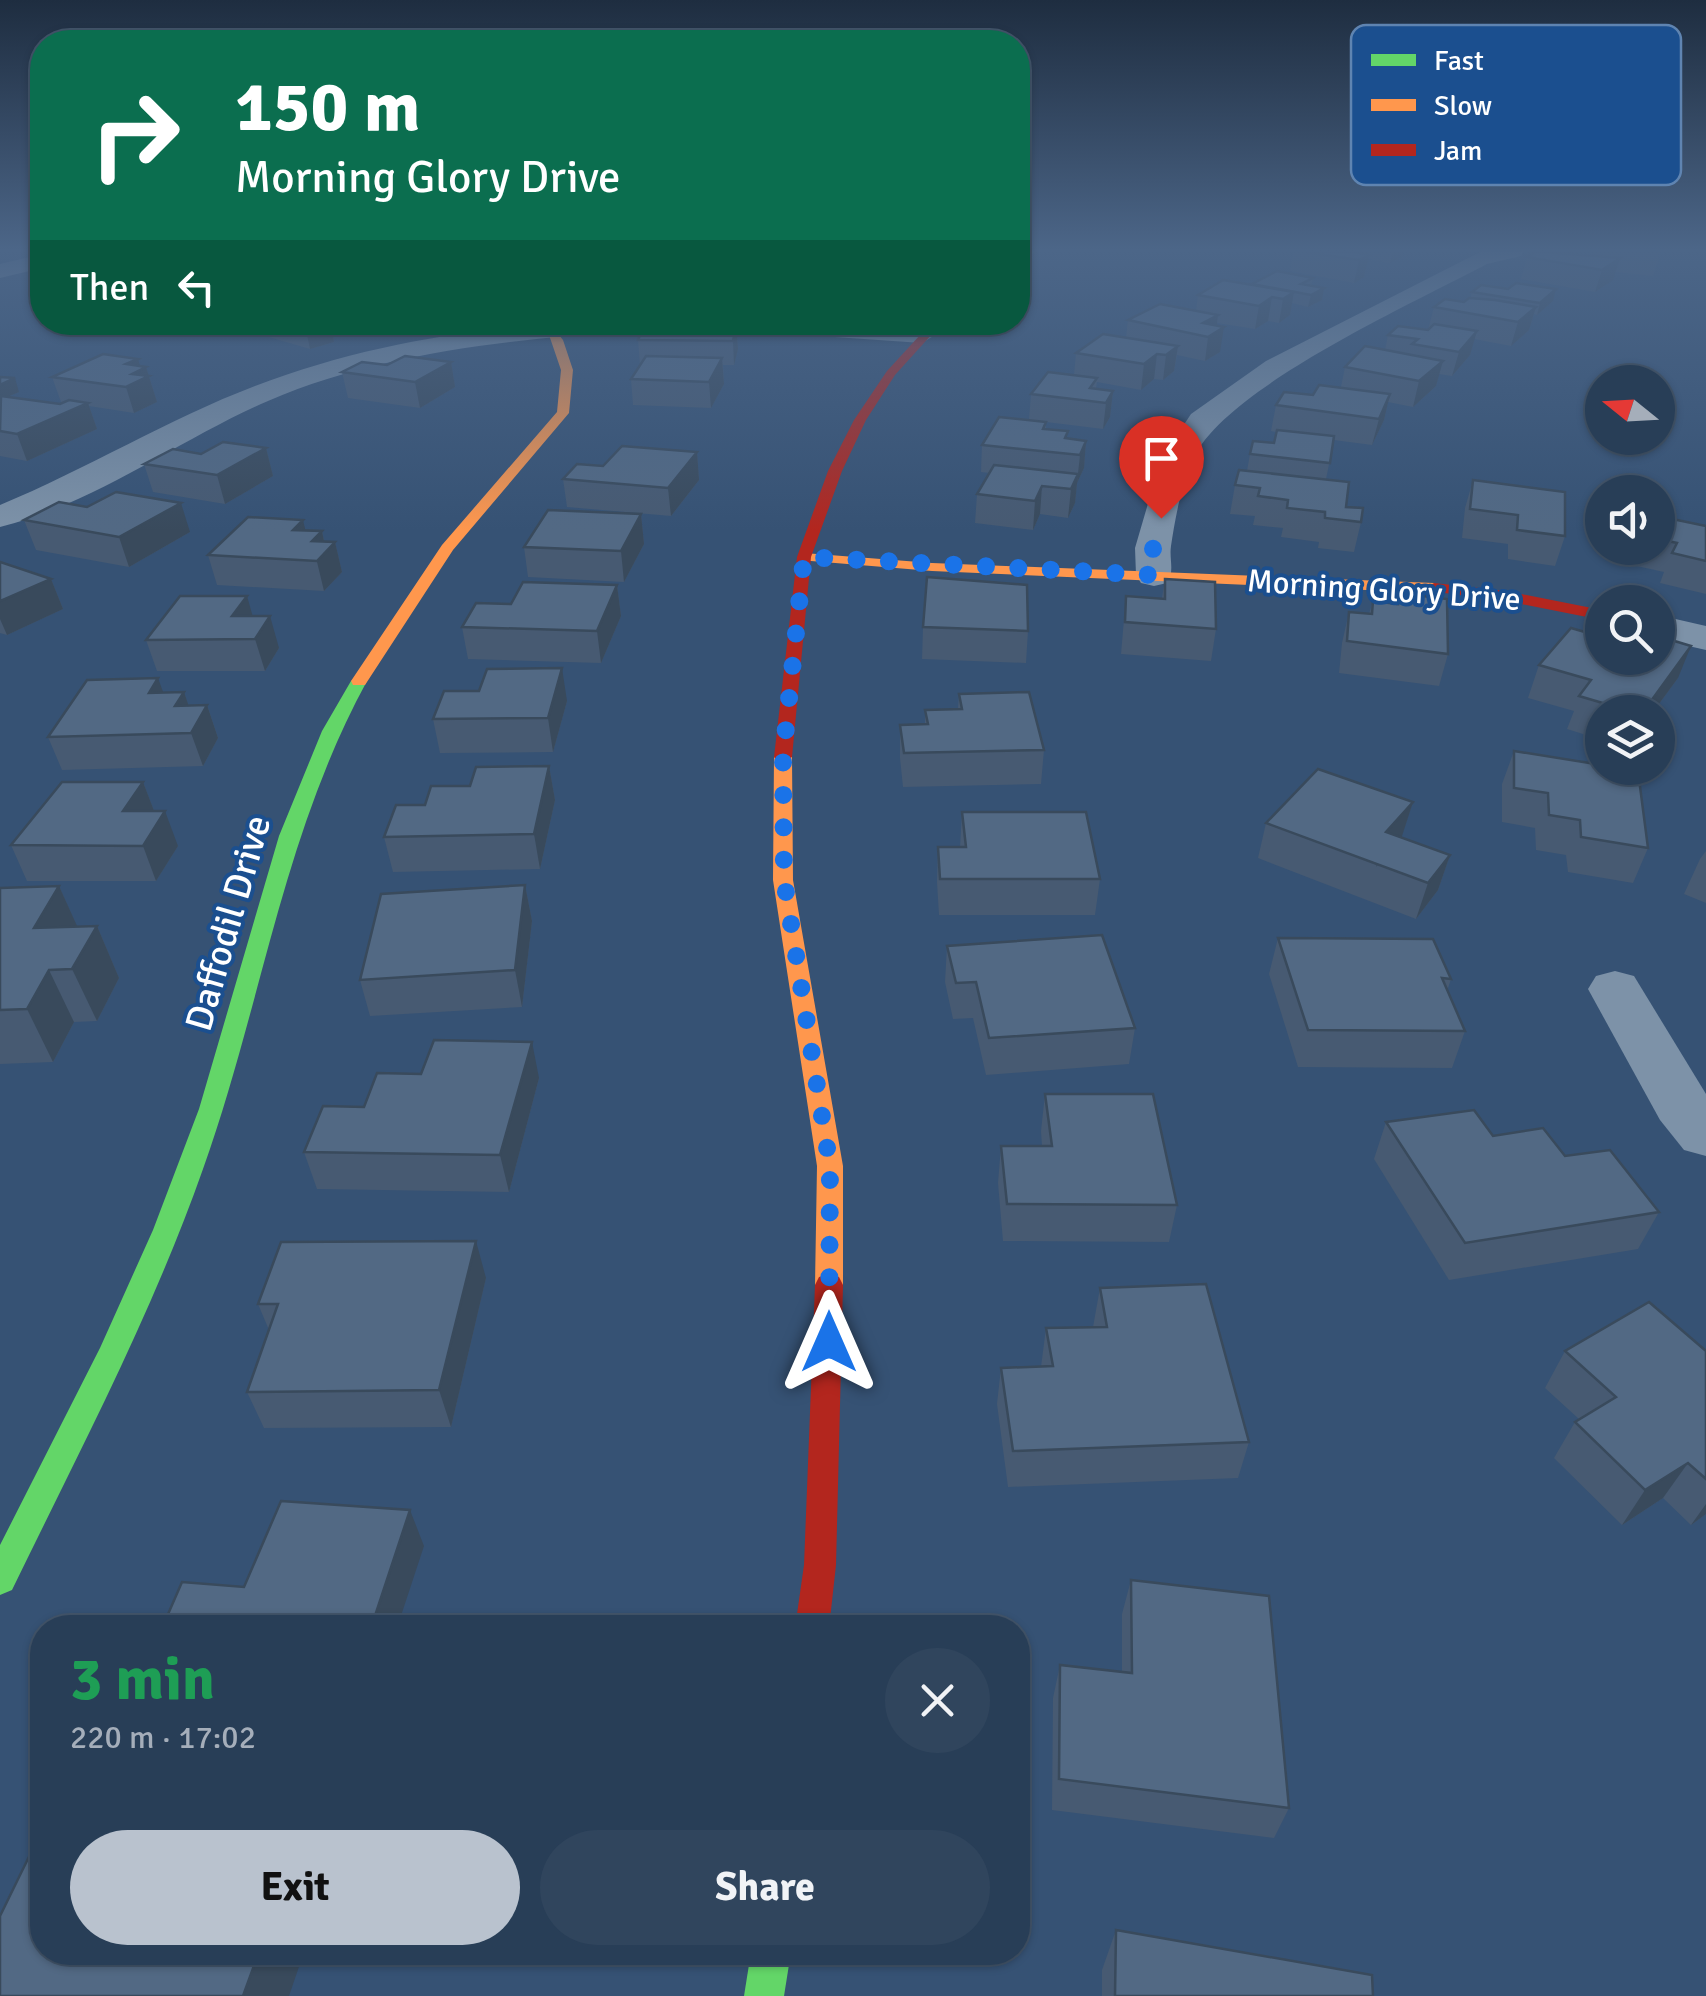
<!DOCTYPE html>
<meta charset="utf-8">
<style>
:root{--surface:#283e57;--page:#30455d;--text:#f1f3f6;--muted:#a5aeba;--line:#44576d;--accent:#b9c2ce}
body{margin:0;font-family:Signika,sans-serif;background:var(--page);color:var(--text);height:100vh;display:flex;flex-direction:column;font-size:38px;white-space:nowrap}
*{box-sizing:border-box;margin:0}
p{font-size:32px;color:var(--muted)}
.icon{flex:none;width:55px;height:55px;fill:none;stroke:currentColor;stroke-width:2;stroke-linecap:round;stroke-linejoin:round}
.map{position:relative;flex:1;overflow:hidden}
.sheet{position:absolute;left:30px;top:1615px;width:1000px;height:350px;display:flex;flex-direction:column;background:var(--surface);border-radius:40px;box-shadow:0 2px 8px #0004,0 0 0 2px var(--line)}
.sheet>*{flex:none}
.top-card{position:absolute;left:30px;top:30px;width:1000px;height:305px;border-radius:40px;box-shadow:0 2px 8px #0004,0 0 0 2px var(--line);background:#0b6e4f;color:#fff;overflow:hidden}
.needle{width:65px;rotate:288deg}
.controls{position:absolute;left:1585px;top:365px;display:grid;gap:20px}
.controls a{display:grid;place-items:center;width:90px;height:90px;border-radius:50%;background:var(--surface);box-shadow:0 2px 8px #0004,0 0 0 2px var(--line);font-size:50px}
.pin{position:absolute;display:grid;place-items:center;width:85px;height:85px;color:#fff;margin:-102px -42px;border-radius:50% 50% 50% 0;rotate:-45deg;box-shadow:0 0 10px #0007}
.pin .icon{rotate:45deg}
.me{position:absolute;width:110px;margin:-55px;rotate:0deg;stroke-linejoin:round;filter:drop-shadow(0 0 8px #0008)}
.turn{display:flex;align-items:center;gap:35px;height:210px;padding:0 40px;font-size:45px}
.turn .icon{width:130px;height:130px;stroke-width:2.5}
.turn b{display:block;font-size:70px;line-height:85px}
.then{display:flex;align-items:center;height:95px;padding:0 40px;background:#0003;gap:20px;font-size:38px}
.round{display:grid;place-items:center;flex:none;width:105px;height:105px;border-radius:52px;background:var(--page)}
.overview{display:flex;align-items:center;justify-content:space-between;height:170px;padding:0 40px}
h1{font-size:60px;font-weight:700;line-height:75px;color:#1e9e55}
.button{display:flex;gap:20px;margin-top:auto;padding:20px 40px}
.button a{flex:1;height:115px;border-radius:60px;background:var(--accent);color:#111;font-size:40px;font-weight:700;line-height:115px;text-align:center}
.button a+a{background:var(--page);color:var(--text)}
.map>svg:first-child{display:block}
</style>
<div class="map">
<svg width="1706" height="1996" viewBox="0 0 1706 1996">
<rect width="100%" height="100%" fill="#365274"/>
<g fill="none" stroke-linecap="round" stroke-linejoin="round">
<g fill="#7d92a8" fill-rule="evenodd">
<path d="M1482 251H1524L1521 256 1487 264C1414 303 1229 386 1194 457 1182 481 1175 519 1171 546 1169 560 1175 571 1167 583L1154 586 1141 583 1136 575 1135 548 1161 459 1191 414 1266 361Z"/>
<polygon points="42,254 42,268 0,278 0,264"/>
<path d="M643 322 631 330C508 341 382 352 268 401 178 440 95 504 0 527V505C87 469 168 419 255 386 381 338 509 322 643 322Z"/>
<path d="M723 322C756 322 919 317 935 335L922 343 735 330Z"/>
<polygon points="1658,615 1706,626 1706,650 1658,639"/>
<polygon points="1615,971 1634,976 1706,1094 1706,1156 1684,1150 1660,1120 1588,989 1596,976"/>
</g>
<g fill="#63d668" fill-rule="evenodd">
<polygon points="1025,251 1036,251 1018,264 1018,257"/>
<path d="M359 676 367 681C282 837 262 1004 203 1169 152 1314 79 1452 12 1590L0 1595V1545L100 1348 153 1230 199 1109 279 836 322 731 351 681Z"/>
<polygon points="751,1952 791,1952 784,1996 744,1996"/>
</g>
<g fill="#ff974d" fill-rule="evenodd">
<polygon points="552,326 563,340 573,370 569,413 453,550 365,685 353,685 351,681 442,545 557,412 561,370 547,329"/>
<polygon points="804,553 932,563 1434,583 1442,588 1434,593 932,571 799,560 799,554"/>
<polygon points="783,752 792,757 793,880 843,1166 843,1285 839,1293 829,1296 819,1293 815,1285 817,1166 773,880 774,757"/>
</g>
<g fill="#b3261e" fill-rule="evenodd">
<polygon points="932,322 943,322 895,375 866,420 842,471 811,557 792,757 783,762 777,761 774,757 797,557 828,471 854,420 887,371"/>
<polygon points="1434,583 1506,591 1602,610 1602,620 1506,601 1429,591 1426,588"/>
<polygon points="829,1274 839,1277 843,1285 836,1565 829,1628 795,1628 804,1565 815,1285 819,1277"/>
</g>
</g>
<g fill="#475a72">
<polygon points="1293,252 1402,252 1401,257 1390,263 1368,259 1364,277 1354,283 1290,271"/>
<polygon points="1593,252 1661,252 1653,276 1615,272 1613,280 1595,292 1521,279 1527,257 1592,255"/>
<polygon points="1313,278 1311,286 1322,300 1308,307 1292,303 1290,315 1279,323 1268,321 1255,329 1217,323 1220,352 1205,361 1177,355 1174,371 1163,380 1154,379 1141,390 1097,382 1096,389 1113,391 1110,417 1103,429 1046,422 1046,429 1067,439 1086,441 1084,468 1077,483 1075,503 1068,518 1040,514 1033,530 975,523 977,494 989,473 981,472 982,445 1029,420 1031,394 1074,375 1076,353 1126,338 1128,320 1196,311 1198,295 1252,285"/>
<polygon points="1472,292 1553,301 1537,315 1534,314 1529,330 1511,346 1474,339 1470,355 1452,376 1439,374 1436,386 1413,407 1388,402 1384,420 1372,445 1334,440 1326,479 1346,507 1361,522 1354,552 1318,548 1319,542 1281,537 1283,528 1253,525 1255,516 1230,514 1235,485 1247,471 1250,454 1274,443 1276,432 1271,431 1276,405 1341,387 1345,367 1385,350 1388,335 1428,330 1434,307 1464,302 1470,299"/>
<polygon points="259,322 342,322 343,326 338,327 340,334 333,336 334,342 310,349 262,335"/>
<polygon points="736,325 738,349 734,365 723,365 724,384 711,408 633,405 631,379 640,365 638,340 662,331"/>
<polygon points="451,362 455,387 420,408 348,398 342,372 387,365"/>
<polygon points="140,366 146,367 157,402 134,413 89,406 97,429 27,461 0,456 0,377 19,392 7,397 60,404 63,403 61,402 52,377"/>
<polygon points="266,448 273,476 225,504 153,492 144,464"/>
<polygon points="697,452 699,480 671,516 567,507 563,479 603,466"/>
<polygon points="1473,480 1565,536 1555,566 1508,559 1508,544 1462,538 1465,508"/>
<polygon points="87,507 190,532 129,567 36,550 24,520"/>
<polygon points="641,514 644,544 624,582 528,577 524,547"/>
<polygon points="1658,516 1706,526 1706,594 1660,583 1664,572 1623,563 1629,548 1658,548"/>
<polygon points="305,530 322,531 324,541 335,542 342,572 324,591 217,585 208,555"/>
<polygon points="0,562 51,579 63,609 7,635 0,633"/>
<polygon points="1165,579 1216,629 1211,661 1121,654 1126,596 1162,598"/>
<polygon points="617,585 621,616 601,663 468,659 462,627 511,604"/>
<polygon points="1398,593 1448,654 1439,686 1339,673 1342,643 1349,612 1369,614 1373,601 1395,604"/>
<polygon points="253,616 279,648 265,671 157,671 146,640"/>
<polygon points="923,627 1028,631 1026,663 922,659"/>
<polygon points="1539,665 1678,678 1653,712 1602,712 1602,740 1567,729 1574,711 1528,698"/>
<polygon points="163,692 184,692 188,706 207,705 218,738 203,766 62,770 48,737"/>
<polygon points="959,694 1044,750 1041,784 903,787 900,758 900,725 925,724 925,710 958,709"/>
<polygon points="567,701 553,752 440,753 433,719"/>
<polygon points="1514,751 1648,848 1633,883 1568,872 1566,855 1536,850 1535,828 1502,822 1502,784"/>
<polygon points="549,766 555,800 540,869 393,872 384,837 425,805 470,786"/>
<polygon points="143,782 154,811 178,846 156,881 27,881 11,845"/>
<polygon points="1413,802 1401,837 1450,855 1438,890 1416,919 1258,858 1266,823"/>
<polygon points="962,812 1100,879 1095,915 939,915 937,882 938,847 960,847"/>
<polygon points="1706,851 1706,903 1684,894 1700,859"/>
<polygon points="525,885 532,921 522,1007 370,1016 360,980"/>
<polygon points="59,886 77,927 97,926 119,978 97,1021 74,1022 53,1062 0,1064 0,888"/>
<polygon points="1278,938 1451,979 1447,991 1465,1031 1452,1068 1298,1067 1269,974"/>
<polygon points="947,946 1135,1028 1129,1064 986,1075 973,1018 953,1019 945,982"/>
<polygon points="539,1078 509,1192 317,1189 304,1152 364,1107"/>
<polygon points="1045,1094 1177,1205 1169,1242 1003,1241 998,1183 1001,1146 1042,1146 1041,1131"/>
<polygon points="1386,1122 1493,1136 1565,1156 1659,1212 1638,1249 1449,1280 1374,1159"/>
<polygon points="486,1278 451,1427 264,1428 247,1392 269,1330 258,1304"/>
<polygon points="1100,1288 1249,1442 1238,1478 1008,1487 997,1404 1001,1368 1041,1367 1046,1328 1093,1327"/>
<polygon points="1565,1351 1706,1351 1706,1514 1691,1525 1663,1498 1622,1525 1554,1458 1575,1422 1579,1419 1545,1388"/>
<polygon points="1131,1580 1289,1808 1274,1838 1052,1810 1053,1698 1060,1665 1122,1672 1122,1614"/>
<polygon points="1116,1930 1373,1996 1102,1996 1102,1970"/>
</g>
<g fill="#394a5c">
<polygon points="1357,252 1361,252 1359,260 1369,255 1364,277 1354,283 1359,260"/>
<polygon points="1393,252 1402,252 1401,257 1390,263"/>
<polygon points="1620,258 1613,280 1595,292 1602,270"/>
<polygon points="1324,288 1322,300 1308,307 1311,295"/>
<polygon points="1556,289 1553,301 1537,315 1540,303"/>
<polygon points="1294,292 1290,315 1279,323 1283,299"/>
<polygon points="1272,297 1268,321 1255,329 1259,306"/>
<polygon points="1536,307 1529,330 1511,346 1518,322"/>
<polygon points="1218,315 1216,332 1224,327 1220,352 1205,361 1208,337 1203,323"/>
<polygon points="315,322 342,322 343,326 338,327 340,334 333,336 334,342 310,349 305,325"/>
<polygon points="405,322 420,322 406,328"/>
<polygon points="736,325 738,349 734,365 733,341"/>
<polygon points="1477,331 1470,355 1452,376 1459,352"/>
<polygon points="1178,346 1174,371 1163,380 1166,355"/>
<polygon points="1157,354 1154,379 1141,390 1144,364"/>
<polygon points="722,358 724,384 711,408 709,382"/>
<polygon points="138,359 141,369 146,367 157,402 134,413 126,387 126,364"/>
<polygon points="1443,361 1436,386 1413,407 1419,381"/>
<polygon points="451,362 455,387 420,408 415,382"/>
<polygon points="15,378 19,392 0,400 0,385"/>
<polygon points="1113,391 1110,417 1103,429 1106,403"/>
<polygon points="1390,394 1384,420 1372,445 1379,419"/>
<polygon points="88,403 97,429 27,461 17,434"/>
<polygon points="1086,441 1084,468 1077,483 1080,455"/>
<polygon points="266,448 273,476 225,504 217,475"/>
<polygon points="697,452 699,480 671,516 668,488"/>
<polygon points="1078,474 1075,503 1068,518 1071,489"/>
<polygon points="1042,486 1040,514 1033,530 1035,501"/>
<polygon points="181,503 190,532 129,567 119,537"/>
<polygon points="641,514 644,544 624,582 621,551"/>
<polygon points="303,520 310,549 293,530"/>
<polygon points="322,531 326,551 335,542 342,572 324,591 312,541"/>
<polygon points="51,579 63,609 7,635 0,619 0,601"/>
<polygon points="617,585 621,616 601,663 597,631"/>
<polygon points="247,596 256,628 232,616"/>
<polygon points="270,616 279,648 265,671 255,639"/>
<polygon points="1691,646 1678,678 1653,712 1643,712"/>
<polygon points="562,668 567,701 553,752 548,718"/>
<polygon points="158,678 170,711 149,693"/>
<polygon points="184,692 195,725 175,706"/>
<polygon points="207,705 218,738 203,766 191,733"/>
<polygon points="549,766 555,800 540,869 534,834"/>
<polygon points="143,782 156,816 123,811"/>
<polygon points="1413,802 1402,836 1376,867 1386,832"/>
<polygon points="165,811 178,846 156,881 143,846"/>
<polygon points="1450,855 1438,890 1416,919 1428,883"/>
<polygon points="525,885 532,921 522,1007 515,970"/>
<polygon points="59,886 82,937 34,928"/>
<polygon points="97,926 119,978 97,1021 72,969"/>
<polygon points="49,970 74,1022 53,1062 27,1009"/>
<polygon points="532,1042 539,1078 509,1192 500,1155"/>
<polygon points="476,1241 486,1278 451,1427 439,1390"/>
<polygon points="1688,1463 1663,1498 1622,1525 1645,1490"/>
<polygon points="1706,1504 1706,1514 1691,1525"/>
<polygon points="410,1510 424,1546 397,1628 371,1628"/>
<polygon points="259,1952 304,1952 289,1996 243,1996"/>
</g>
<g fill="#526984" stroke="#394a5c" stroke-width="2.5">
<polygon points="1305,252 1357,252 1355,252 1369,255 1359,260"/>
<polygon points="1536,252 1544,252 1620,258 1602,270 1527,257"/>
<polygon points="1277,271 1313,278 1301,284 1324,288 1311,295 1252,284"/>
<polygon points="1223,280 1294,292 1283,299 1272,297 1259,306 1198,295"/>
<polygon points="1516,283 1556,289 1540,303 1472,292 1481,285 1508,289"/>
<polygon points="1469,298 1495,300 1536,307 1518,322 1434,307 1445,299 1464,302"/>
<polygon points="1160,304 1218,315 1203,323 1224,327 1208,337 1128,320"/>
<polygon points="665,322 689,322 736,325 733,341 638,340 642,331 662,331"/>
<polygon points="1434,324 1477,331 1459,352 1412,344 1418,339 1388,335 1398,326 1428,330"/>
<polygon points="1103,334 1178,346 1166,355 1157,354 1144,364 1076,353"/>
<polygon points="1365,346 1443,361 1419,381 1345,367"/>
<polygon points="103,354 138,359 126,364 146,367 132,374 149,376 126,387 52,377"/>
<polygon points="405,356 451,362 415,382 342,372 362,362 387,365"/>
<polygon points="646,356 722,358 709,382 631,379"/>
<polygon points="1048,372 1097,378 1090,388 1113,391 1106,403 1031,394"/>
<polygon points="0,377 15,378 0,385"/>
<polygon points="1319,385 1390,394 1379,419 1276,405 1284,392 1313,395"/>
<polygon points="1,396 60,404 69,400 88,403 17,434 0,431"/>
<polygon points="999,417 1046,422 1043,429 1068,431 1065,438 1086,441 1080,455 982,445"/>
<polygon points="1277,430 1334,436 1330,463 1250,454 1253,441 1274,443"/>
<polygon points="223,442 266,448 217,475 144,464 173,449 201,454"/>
<polygon points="622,446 697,452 668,488 563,479 577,464 603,466"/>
<polygon points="994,465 1078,474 1071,489 1042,486 1035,501 977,494"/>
<polygon points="1239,470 1349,482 1346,507 1363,508 1361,522 1325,518 1325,512 1287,508 1288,500 1258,496 1260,488 1235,485"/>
<polygon points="1473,480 1565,492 1565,536 1517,530 1518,515 1470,509"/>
<polygon points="116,492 181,503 119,537 24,520 59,502 87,507"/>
<polygon points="548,510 641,514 621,551 524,547"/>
<polygon points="1658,516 1706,526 1706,561 1672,553 1677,543 1658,539"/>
<polygon points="248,517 303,520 293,530 322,531 312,541 335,542 317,561 208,555"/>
<polygon points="0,562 51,579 0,601"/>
<polygon points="927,577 1027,585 1028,631 923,627"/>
<polygon points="1165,579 1215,582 1216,629 1125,622 1126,596 1165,599"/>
<polygon points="523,582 617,585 597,631 462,627 476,603 511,604"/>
<polygon points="1398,593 1447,599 1448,654 1347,641 1349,612 1372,614 1373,601 1398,604"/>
<polygon points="180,596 247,596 232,616 270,616 255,639 146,640"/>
<polygon points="1571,628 1602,637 1602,658 1658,658 1658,636 1691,646 1643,712 1633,712 1579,696 1591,680 1539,665"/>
<polygon points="562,668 548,718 433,719 444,691 479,691 487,669"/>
<polygon points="158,678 149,693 184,692 175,706 207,705 191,733 48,737 87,680"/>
<polygon points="1029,692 1044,750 904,753 900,725 928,724 925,710 962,709 959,694"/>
<polygon points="1514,751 1602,765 1602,768 1619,768 1638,771 1648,848 1581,837 1580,820 1549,815 1548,793 1514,788"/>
<polygon points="549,766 534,834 384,837 396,805 425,805 431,786 470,786 476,767"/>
<polygon points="1318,769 1413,802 1386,832 1450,855 1428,883 1266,823"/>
<polygon points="62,782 143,782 123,811 165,811 143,846 11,845"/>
<polygon points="962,812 1086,812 1100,879 940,879 938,847 966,847"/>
<polygon points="525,885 515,970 360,980 381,894"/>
<polygon points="59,886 34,928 97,926 72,969 49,970 27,1009 0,1010 0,888"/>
<polygon points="1102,935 1135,1028 989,1038 976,982 956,983 947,946"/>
<polygon points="1278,938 1433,939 1451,979 1442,978 1465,1031 1308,1030"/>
<polygon points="434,1040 532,1042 500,1155 304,1152 323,1106 364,1107 377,1073 421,1074"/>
<polygon points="1045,1094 1153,1094 1177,1205 1007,1204 1001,1146 1052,1146"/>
<polygon points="1474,1110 1493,1136 1543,1128 1565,1156 1610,1150 1659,1212 1465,1243 1386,1122"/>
<polygon points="476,1241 439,1390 247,1392 278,1304 258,1304 281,1242"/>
<polygon points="1206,1284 1249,1442 1013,1451 1001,1368 1053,1366 1046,1328 1107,1327 1100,1288"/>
<polygon points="1649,1302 1706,1351 1706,1479 1688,1463 1645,1490 1575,1422 1616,1397 1565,1351"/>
<polygon points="281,1501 410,1510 371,1628 162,1628 182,1582 244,1587"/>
<polygon points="1131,1580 1269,1596 1289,1808 1059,1779 1060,1665 1132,1673"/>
<polygon points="42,1830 42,1952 259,1952 243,1996 0,1996 0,1916"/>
<polygon points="1116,1930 1372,1975 1373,1996 1115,1996"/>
</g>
<linearGradient id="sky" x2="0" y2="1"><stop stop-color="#1e2d40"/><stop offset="0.47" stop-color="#4c6688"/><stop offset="1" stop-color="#4c6688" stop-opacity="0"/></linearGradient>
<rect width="1706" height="531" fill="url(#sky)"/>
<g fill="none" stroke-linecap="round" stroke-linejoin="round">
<polyline stroke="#1a73e8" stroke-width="18" stroke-dasharray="0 32.4" points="829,1342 830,1166 784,880 783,756 804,557 1154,575 1153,548 1161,518"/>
</g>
<g text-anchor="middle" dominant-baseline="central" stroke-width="8" stroke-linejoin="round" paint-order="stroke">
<g font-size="32" fill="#fff" stroke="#1b4f8f">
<text transform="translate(1384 590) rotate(4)">Morning Glory Drive</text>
</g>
<g font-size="38" fill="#fff" stroke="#1b4f8f">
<text transform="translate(228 923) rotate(-74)">Daffodil Drive</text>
</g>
</g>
<rect x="1351" y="25" width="330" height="160" rx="15" fill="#1b4f8f" stroke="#5f84b1" stroke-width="2.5"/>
<rect x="1371" y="54" width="45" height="12" fill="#63d668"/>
<rect x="1371" y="99" width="45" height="12" fill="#ff974d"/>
<rect x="1371" y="144" width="45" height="12" fill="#b3261e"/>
<g font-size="28" fill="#fff">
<text x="1434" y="70">Fast</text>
<text x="1434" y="115">Slow</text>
<text x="1434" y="160">Jam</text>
</g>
</svg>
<div class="controls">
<a><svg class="needle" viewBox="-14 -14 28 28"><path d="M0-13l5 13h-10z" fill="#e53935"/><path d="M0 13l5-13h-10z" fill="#a5aeba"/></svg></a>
<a><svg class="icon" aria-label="sound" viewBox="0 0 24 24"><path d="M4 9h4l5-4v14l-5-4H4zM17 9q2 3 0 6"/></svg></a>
<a><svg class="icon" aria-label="search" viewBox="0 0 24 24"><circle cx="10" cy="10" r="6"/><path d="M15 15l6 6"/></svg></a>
<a><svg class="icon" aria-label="layers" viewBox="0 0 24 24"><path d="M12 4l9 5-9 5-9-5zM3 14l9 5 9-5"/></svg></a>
</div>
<div class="pin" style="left:1161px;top:518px;background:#d93025"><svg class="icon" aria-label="arrive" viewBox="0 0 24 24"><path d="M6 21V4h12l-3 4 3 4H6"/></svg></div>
<svg class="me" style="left:829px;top:1342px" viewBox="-20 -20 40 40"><path d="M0-17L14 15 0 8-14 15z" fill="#1a73e8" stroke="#fff" stroke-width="4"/></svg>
<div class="top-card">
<div class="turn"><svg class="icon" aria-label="right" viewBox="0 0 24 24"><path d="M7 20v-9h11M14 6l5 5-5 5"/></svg><div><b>150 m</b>Morning Glory Drive</div></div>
<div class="then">Then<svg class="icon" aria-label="left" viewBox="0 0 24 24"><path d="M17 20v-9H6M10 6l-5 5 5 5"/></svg></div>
</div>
<section class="sheet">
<div class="overview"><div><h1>3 min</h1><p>220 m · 17:02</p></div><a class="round"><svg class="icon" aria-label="close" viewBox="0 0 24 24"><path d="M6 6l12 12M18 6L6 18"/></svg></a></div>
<div class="button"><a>Exit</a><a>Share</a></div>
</section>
</div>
